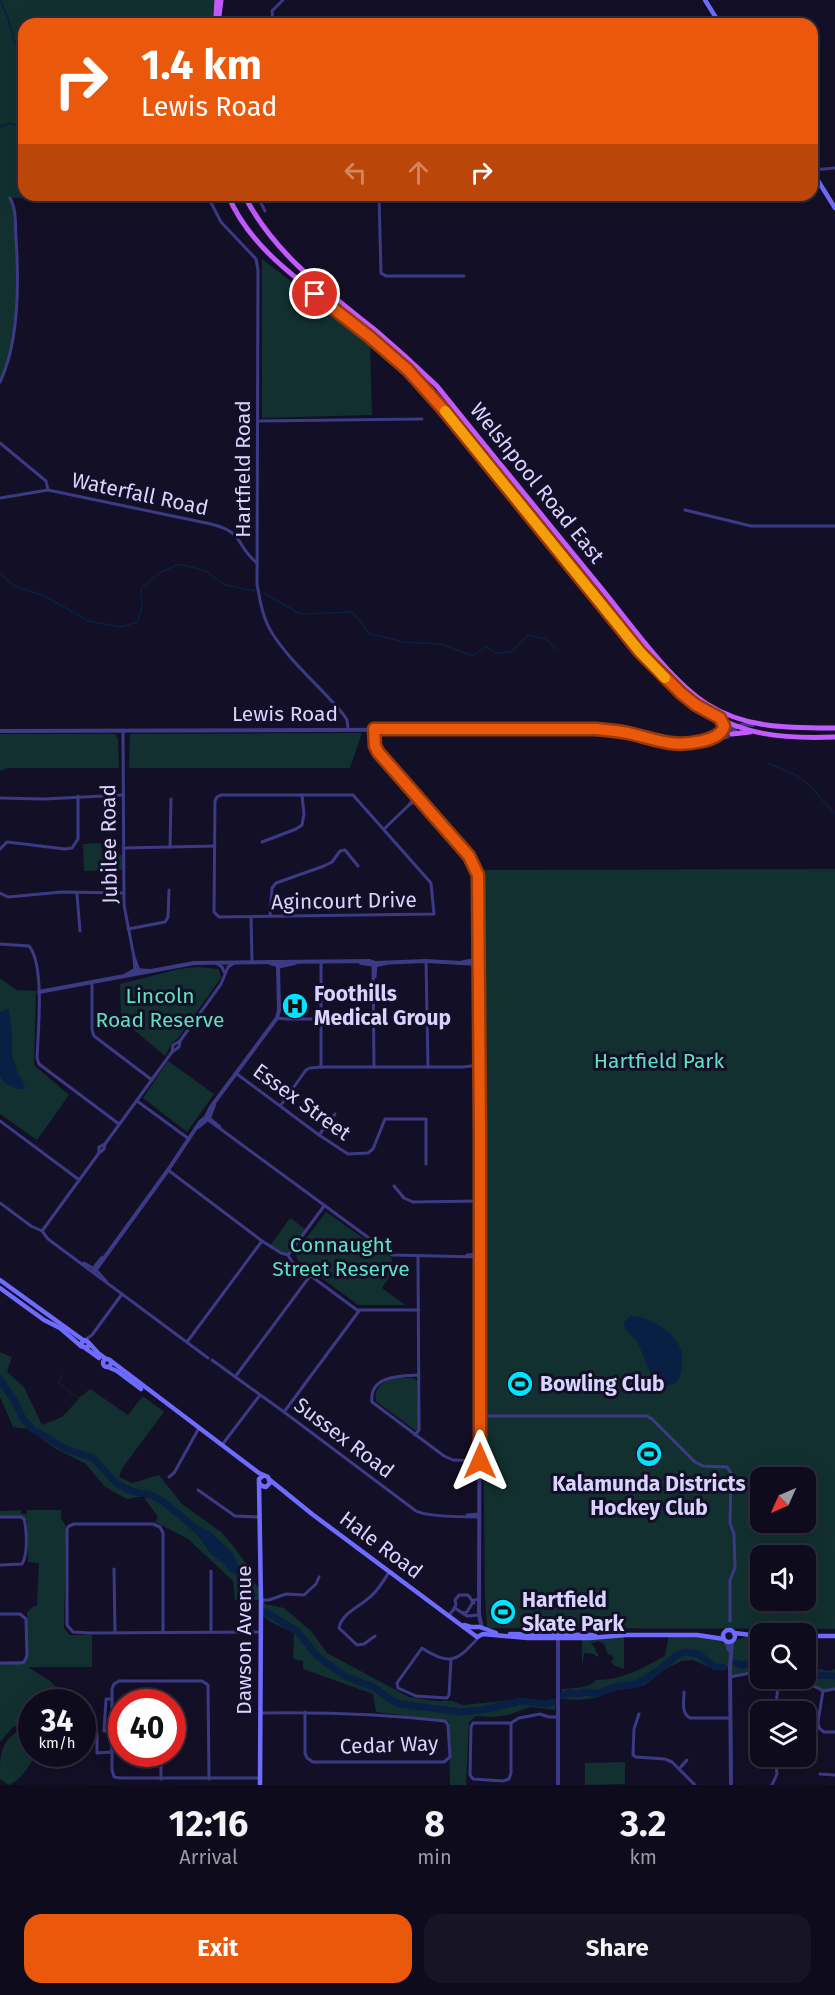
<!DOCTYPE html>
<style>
:root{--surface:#0e0b1c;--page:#171425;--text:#f1f3f6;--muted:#9b9ba3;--line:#2e2b3b;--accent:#ea580c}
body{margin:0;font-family:"Fira Sans",sans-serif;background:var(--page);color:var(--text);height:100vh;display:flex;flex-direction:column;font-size:22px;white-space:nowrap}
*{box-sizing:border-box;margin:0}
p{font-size:20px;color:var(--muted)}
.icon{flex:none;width:33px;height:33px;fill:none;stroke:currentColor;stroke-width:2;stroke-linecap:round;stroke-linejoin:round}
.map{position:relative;height:1785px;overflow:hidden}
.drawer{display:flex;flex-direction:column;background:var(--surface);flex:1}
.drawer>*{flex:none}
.banner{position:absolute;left:18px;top:18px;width:800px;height:183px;border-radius:18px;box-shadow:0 6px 24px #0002,0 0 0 2px var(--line);background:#ea580c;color:#fff;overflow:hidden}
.needle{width:39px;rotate:225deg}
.tools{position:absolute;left:750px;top:1467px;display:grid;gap:12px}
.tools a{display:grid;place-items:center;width:66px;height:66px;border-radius:12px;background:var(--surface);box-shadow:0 6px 24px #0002,0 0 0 2px var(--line);font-size:30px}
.speed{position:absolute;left:18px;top:1689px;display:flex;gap:12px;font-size:30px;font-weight:700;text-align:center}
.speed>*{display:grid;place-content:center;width:78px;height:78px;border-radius:50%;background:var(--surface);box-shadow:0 6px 24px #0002,0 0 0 2px var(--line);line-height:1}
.speed small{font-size:15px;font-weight:400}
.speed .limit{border:9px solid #d22;background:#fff;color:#111}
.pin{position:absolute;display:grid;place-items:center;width:51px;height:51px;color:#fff;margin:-26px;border:3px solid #fff;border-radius:50%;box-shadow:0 2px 6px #0007}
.me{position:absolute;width:66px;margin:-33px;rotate:0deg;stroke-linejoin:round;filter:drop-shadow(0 0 4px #0008)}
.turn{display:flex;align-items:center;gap:21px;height:126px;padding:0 24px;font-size:27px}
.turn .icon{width:78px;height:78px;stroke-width:2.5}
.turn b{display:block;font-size:42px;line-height:51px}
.lanes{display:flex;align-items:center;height:57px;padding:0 24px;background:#0003;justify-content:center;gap:30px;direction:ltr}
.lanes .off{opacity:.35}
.eta{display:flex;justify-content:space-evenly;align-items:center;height:102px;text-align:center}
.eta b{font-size:36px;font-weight:700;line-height:42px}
.cta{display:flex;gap:12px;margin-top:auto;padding:12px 24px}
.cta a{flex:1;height:69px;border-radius:18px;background:var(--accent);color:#fff;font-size:24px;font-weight:700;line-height:69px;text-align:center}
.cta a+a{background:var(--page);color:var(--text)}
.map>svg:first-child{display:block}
</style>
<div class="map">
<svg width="835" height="1785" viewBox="0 0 835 1785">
<rect width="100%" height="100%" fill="#130f26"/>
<g fill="#12302f" fill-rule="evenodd">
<path d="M0 0H217L215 24H24V195H82V197L10 198 14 206C17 251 21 298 11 342 8 356 4 370 0 383Z"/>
<polygon points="262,259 370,343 372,415 262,418"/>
<polygon points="362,733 350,768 129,768 130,734"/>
<polygon points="0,734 115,734 118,739 119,768 8,768 0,771"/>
<polygon points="101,843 102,856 124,855 123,870 84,871 83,844"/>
<path d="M835 869V1629L487 1628 485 1598 483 1425V870ZM760 1478H806V1522H760ZM760 1556H806V1600H760Z"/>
<polygon points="197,967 219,969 221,978 178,1038 172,1043 165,1056 121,1019 120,984 179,969"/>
<polygon points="0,978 16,990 36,991 34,1065 69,1095 37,1140 0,1114"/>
<polygon points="168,1061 214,1094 187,1132 143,1098"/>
<polygon points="326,1212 392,1258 391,1275 382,1288 405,1305 358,1305 298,1260 295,1253"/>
<polygon points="290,1218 306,1230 288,1255 270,1246"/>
<polygon points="0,1352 12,1357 7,1372 24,1387 42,1425 62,1417 79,1399 58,1383 66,1367 59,1383 79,1398 90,1389 128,1415 143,1396 164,1412 123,1467 119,1477 132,1483 159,1475 182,1504 221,1532 234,1547 248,1566 254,1583 259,1587 265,1604 284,1608 311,1631 327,1653 409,1697 437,1701 452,1701 463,1705 522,1699 555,1705 555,1710 531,1707 508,1715 494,1717 476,1716 469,1722 466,1785 450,1785 449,1721 376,1712 373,1694 303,1669 303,1661 293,1659 294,1633 271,1622 260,1614 259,1600 235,1600 233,1581 188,1539 155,1522 158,1517 143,1496 127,1499 105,1487 86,1464 56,1449 28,1429 13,1427 0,1397"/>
<path d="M396 1378H413L418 1381V1429L416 1431 376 1401C373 1388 384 1380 396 1378Z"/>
<polygon points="21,1510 21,1514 27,1514 27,1510 61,1510 61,1518 66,1526 64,1628 70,1635 92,1635 92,1667 28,1667 50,1681 57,1688 49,1698 54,1702 32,1702 31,1722 13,1727 0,1742 0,1662 23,1661 27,1656 27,1613 32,1607 37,1606 39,1563 28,1562 27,1521 21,1517 0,1517 0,1511"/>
<path d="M669 1635H697L729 1642 749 1636H760V1671L730 1677 729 1667H708L693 1660 682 1661 665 1669 645 1685 632 1688 620 1689 595 1698 578 1700 561 1699 562 1689C574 1688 588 1689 596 1680 623 1680 642 1668 665 1656Z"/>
<polygon points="624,1636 624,1669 615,1666 611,1662 614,1658 610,1654 608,1655 604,1644 598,1641 591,1644 596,1649 595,1651 599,1655 597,1657 594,1654 584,1653 582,1667 582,1638"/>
<polygon points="806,1667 830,1671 835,1669 835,1689 823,1691 821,1688 794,1684 778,1685 775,1679 806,1678"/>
<path d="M26 1727 31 1731 32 1754H35C30 1766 22 1779 9 1785L0 1779C0 1753 0 1739 26 1727Z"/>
<polygon points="625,1762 625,1784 585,1785 585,1763"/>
</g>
<g fill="#0a1f44">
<path d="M9 1009 12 1035V1055L18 1074 24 1083 25 1089C15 1090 6 1085 0 1077V1012Z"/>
<path d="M630 1316C648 1316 675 1331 681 1350 682 1354 682 1360 682 1364 681 1372 681 1377 676 1383 653 1395 646 1359 638 1344 635 1337 627 1333 624 1326V1322Z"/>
<polygon points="199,1526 209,1531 232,1552 246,1581 243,1583 237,1576 229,1571 223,1563 211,1554 196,1533 196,1529"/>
</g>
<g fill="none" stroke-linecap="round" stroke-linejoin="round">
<g stroke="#0a1f44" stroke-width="1.5">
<polyline points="0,0 8,18 13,37"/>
<polyline points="13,39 24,56"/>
<polyline points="0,127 11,123 24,130"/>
<polyline points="0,574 15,586 44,596 89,621 120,627 137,622 142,608 141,588 161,572 179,564 206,571 225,585 255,591"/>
<polyline points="264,593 300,614 352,612 370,634 404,642 440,644 473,656 486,647 497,653 511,652 528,635 545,639 557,649"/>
<polyline points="768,763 798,776 811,787 835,814"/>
</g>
<g stroke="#0a1f44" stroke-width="7">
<polyline points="0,1379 15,1402 23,1419 33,1430"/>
<polyline points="39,1433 66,1449 93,1458 117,1484 131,1491 151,1495 164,1502 201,1533"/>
<polyline points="240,1577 252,1595"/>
<polyline points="266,1612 298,1632 318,1657 345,1676 375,1688 391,1700 400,1704 461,1712 483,1710 521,1701 546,1704 553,1702"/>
<polyline points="736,1663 741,1665 760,1662"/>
<polyline points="806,1677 813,1675 835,1676"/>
<polyline points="562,1696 569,1693 578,1694 587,1692 597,1694 615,1687 637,1684 659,1670 677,1655 685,1652 698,1654 715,1667 723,1667"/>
</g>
<g stroke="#3d3a85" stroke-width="3">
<polyline points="273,24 272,11 283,0"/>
<polyline points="812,170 835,168"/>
<path d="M207 195 221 222 256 259 258 270 257 584C260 601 263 619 272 633 291 663 320 686 343 714L347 720 348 729"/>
<polyline points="257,195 265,211"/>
<polyline points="379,195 381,273 386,276 464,276"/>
<path d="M0 382C19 342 19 283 16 239 15 225 17 210 10 198"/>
<polyline points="258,421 422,419"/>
<polyline points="0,443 46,481 48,490"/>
<path d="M0 498 48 490 211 524C246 533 234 544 257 563"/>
<polyline points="685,510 751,526 835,526"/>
<polyline points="123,731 124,905 134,957 139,970"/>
<polygon points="221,795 353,795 431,883 434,914 219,917 214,912 215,801 217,797"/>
<polyline points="0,798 44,799 123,795"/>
<polyline points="409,805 419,799"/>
<polyline points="384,829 409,805 416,796"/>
<polyline points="262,842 296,829 302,825 304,814 302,795"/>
<polyline points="170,847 171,799"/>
<polyline points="124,848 215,846"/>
<polyline points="0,849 7,842 65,849 72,848 78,839 78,796"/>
<polyline points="0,893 8,897 62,892 124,893"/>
<polyline points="77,894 80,931"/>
<polyline points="270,916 272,888 276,883 324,866 332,862 340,851 345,850 358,866"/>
<polyline points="251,917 252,962"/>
<polyline points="128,929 165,922 168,917 169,890"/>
<path d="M0 944 29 946C45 965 38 1032 37 1058L39 1064 119 1124"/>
<polyline points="134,957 135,971"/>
<polyline points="426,961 428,1067"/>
<polyline points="216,963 222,967 224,972"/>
<polyline points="373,964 374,1067"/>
<polyline points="375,977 376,963"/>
<polyline points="92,982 92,1030 94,1036 152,1080"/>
<polyline points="277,1018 287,1019 321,1019"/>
<polyline points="172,1052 179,1047 180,1041"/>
<polyline points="321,1067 463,1067 479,1065"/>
<polyline points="237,1074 319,1135 348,1154 368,1153 373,1149 385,1119 426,1119 426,1164"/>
<polyline points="137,1101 189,1139"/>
<polyline points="281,1105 306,1070 310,1068 321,1067 321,962"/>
<polyline points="209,1118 220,1127"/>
<polyline points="207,1119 392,1255 480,1257"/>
<polyline points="0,1121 78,1179"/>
<polyline points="319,1135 335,1114"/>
<polyline points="99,1153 99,1147 105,1144"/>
<polyline points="168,1170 262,1241 281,1253 288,1255 292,1262 357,1310 419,1310"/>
<polyline points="394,1186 404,1198 413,1202 480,1201"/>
<polyline points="0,1203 31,1226 42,1231 48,1239 208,1358"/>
<polyline points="42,1231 99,1153 104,1149 105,1144 172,1052 173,1045 180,1041 221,984 228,967 234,963"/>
<polyline points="288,1255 324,1206"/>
<polyline points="467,1255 480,1254"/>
<polyline points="84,1263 96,1270 106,1281"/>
<polyline points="86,1339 92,1335 122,1294"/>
<polyline points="187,1342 262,1241"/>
<path d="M212 1360 284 1412 416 1511C428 1517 464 1517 479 1517"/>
<path d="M419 1375C401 1376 369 1375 372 1402L444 1456 453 1460 480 1461"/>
<polyline points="235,1377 310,1276"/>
<polyline points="284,1412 359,1311"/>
<polyline points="480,1416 647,1416 652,1419 695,1462 703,1466 727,1467 731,1473 730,1523 734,1534 735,1568 730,1580 730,1621"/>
<polyline points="415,1435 419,1430 418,1257"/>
<polyline points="222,1445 260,1395"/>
<polyline points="169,1477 174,1473 199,1428"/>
<polyline points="198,1490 235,1516 259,1517"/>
<polyline points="467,1515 479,1514"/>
<path d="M0 1517H21L24 1519C27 1531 28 1554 22 1564L0 1565"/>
<polyline points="114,1569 115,1633"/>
<polyline points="261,1600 269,1600 286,1594 304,1595 316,1584 319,1577"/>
<polyline points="454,1608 456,1605 455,1600 459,1595 468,1595 474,1603"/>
<polyline points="463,1613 467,1612 474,1600 479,1599"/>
<polyline points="0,1614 20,1614 26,1619 27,1656 24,1662 21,1663 0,1663"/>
<polyline points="449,1615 455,1608 467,1616 479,1615"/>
<polyline points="163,1632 163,1533 160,1527 153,1524 74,1524 69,1526 67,1529 67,1625 73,1632 89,1633 261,1632"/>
<polyline points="211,1632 211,1571"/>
<path d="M375 1636 364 1644 357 1645 339 1628C342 1612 362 1606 372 1595 379 1589 384 1580 389 1572"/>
<path d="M451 1659 449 1695 447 1698 416 1696 398 1688 397 1683 422 1648C450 1667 458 1660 478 1638"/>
<polyline points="730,1677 760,1671"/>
<polyline points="775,1678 778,1687 775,1712"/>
<path d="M778 1687C790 1682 813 1683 823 1691L835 1689"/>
<polyline points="823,1691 818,1722 819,1728 824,1732 835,1732"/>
<path d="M684 1692C684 1701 681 1713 690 1718H730"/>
<polyline points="112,1699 106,1699 104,1731 112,1731"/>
<path d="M260 1713C322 1712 383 1714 445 1721L448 1725 450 1757 444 1762H313L307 1758 305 1753V1712"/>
<polyline points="639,1714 634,1729 633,1755 636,1757 665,1759 672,1762 695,1785"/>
<polyline points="511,1723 511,1773 509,1779 503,1781 473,1779 470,1775 471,1727 473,1723 511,1723 519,1718 540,1714 549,1717 558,1717"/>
<polyline points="97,1734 97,1753 112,1752"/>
<polyline points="161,1754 161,1779"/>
<polyline points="679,1769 687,1760"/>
<polyline points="820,1774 835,1775"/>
<polyline points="209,1779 208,1685 202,1681 119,1681 114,1684 112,1689 112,1770 114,1777 120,1778 260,1778"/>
<polyline points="772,1785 777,1774 775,1756"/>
</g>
<g stroke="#3d3a85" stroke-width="4">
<polyline points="374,729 375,746 378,752 469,856 478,875 480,1251 479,1615 482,1628"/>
<polyline points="0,731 596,729 631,733 672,743 727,737 735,731 735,726"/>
<path d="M721 734C733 728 739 723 753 725"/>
<polyline points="463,962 479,960"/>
<polyline points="270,963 281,966 295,963"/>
<polyline points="361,963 377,965 386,963"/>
<polyline points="126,975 135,970 150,971"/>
<polyline points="39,992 194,963 370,961 375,963 426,961 479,964"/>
<polyline points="198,1127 209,1118 214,1105"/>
<polyline points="94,1271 94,1268 102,1258"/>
<polyline points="94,1272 168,1170 200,1122 206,1117 211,1107 277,1018 279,1010 278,966 279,963"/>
<polyline points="726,1641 729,1650"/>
<polyline points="558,1785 558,1636"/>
<polyline points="731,1785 730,1667 732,1641"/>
</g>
<g stroke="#6f6bff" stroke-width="4.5">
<polyline points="705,0 720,24"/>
<polyline points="812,171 835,208"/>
<polyline points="0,1280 83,1340 87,1341 89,1345 87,1348 81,1346 83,1340"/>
<polyline points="0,1288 44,1320 60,1328 81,1346"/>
<polyline points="89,1343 98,1353 106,1359"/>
<polyline points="85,1348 99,1358"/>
<circle cx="107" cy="1363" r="4"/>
<polyline points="111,1361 259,1473 268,1477 270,1483 266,1487 262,1486 259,1483 259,1479 263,1476"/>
<polyline points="108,1367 117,1371 141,1389"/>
<polyline points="270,1480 312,1514 477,1637 483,1634 528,1638 589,1638 626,1635 697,1635 724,1639"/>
<polyline points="259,1483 261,1600 260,1785"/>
<polyline points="464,1625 471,1627 480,1627 496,1633"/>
<circle cx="729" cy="1636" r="6"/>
<polyline points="734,1633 760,1636"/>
<polyline points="510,1634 595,1635"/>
<polyline points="806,1636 835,1636"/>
</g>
<g stroke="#c25bff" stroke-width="5">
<polyline points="216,16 217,0"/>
<polyline points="218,24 221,0"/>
<path d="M228 195C249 247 300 281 342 314 365 332 387 350 407 370 438 400 464 434 490 466 524 507 557 548 590 589 622 630 654 675 697 705 740 736 784 739 835 737"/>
<path d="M244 195C274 254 325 290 375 330 396 348 417 367 437 386 493 456 550 525 606 594 633 628 672 682 707 704 746 729 791 728 835 728"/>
<polyline points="732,734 750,732"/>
<polyline points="721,735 724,727 722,720"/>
</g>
</g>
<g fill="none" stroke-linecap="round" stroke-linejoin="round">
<g stroke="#983908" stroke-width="15">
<path id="route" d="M315 294 370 337 408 370 443 409 640 652 681 693 696 705 720 718 724 726C721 742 684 745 670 743 656 741 642 736 628 733 618 731 607 730 596 729H374L375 746 378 752 469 856 478 875 480 1134V1461"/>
</g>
<use href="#route" stroke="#ea580c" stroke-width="10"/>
<polyline stroke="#f59e0b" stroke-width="10" points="445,411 640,652 665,678"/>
</g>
<defs>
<g id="hospital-disc" transform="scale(1.35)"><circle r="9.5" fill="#00e5ff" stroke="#130f26"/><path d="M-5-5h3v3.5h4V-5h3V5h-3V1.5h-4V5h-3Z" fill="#111"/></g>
<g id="stadium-disc" transform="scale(1.35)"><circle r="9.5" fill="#00e5ff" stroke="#130f26"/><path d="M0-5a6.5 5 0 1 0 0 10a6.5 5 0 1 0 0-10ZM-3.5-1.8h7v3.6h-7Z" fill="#111"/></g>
</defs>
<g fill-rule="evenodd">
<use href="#hospital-disc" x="295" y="1006"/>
<use href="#stadium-disc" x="520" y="1384"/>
<use href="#stadium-disc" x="649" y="1454"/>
<use href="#stadium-disc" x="503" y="1612"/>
</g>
<g text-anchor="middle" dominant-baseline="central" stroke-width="6" stroke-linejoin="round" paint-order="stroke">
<g font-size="21" fill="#d9d4ff" stroke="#130f26">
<text transform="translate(243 469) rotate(-90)">Hartfield Road</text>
<text transform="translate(537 483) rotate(51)">Welshpool Road East</text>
<text transform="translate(140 494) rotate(12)">Waterfall Road</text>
<text x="285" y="714">Lewis Road</text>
<text transform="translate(109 844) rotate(-91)">Jubilee Road</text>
<text transform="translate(344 901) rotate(-1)">Agincourt Drive</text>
<text transform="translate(302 1102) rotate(36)">Essex Street</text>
<text transform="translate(344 1438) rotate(37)">Sussex Road</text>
<text transform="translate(381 1545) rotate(37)">Hale Road</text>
<text transform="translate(244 1640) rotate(-90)">Dawson Avenue</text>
<text transform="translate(389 1745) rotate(-2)">Cedar Way</text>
</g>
<g font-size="21" font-weight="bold" fill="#d9d4ff" stroke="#130f26" text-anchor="start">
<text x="314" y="994">Foothills<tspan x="314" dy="24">Medical Group</tspan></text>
<text x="540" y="1384">Bowling Club</text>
<text x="649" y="1484" text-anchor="middle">Kalamunda Districts<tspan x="649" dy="24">Hockey Club</tspan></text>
<text x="522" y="1600">Hartfield<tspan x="522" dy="24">Skate Park</tspan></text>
</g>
<g font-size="21" fill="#5fe0c0" stroke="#130f26">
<text x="160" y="996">Lincoln<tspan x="160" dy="24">Road Reserve</tspan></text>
<text x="659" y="1061">Hartfield Park</text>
<text x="341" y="1245">Connaught<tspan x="341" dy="24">Street Reserve</tspan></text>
</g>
</g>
</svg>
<div class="tools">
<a><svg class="needle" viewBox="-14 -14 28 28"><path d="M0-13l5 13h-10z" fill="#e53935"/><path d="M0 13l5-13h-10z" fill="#9b9ba3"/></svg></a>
<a><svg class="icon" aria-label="sound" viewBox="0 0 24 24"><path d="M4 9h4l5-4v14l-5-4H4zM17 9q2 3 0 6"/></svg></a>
<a><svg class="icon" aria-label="search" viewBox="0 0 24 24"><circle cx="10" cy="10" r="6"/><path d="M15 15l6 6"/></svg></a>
<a><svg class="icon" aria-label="layers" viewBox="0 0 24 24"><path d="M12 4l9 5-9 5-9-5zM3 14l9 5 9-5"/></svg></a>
</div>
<div class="speed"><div>34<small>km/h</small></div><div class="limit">40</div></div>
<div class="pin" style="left:315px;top:294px;background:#d93025"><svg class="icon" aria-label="arrive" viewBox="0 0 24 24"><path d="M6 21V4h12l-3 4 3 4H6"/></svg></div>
<svg class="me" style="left:480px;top:1461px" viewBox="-20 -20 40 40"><path d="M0-17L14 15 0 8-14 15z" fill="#ea580c" stroke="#fff" stroke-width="4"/></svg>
<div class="banner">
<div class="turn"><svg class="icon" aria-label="right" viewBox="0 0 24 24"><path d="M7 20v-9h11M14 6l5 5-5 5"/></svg><div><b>1.4 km</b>Lewis Road</div></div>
<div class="lanes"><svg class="icon off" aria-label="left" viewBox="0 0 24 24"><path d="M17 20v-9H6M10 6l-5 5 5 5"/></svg><svg class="icon off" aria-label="ahead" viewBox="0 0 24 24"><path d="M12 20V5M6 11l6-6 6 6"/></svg><svg class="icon" aria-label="right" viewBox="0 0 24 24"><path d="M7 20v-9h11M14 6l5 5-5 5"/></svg></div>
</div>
</div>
<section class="drawer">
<div class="eta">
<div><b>12:16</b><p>Arrival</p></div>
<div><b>8</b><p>min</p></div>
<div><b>3.2</b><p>km</p></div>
</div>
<div class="cta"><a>Exit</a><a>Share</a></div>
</section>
